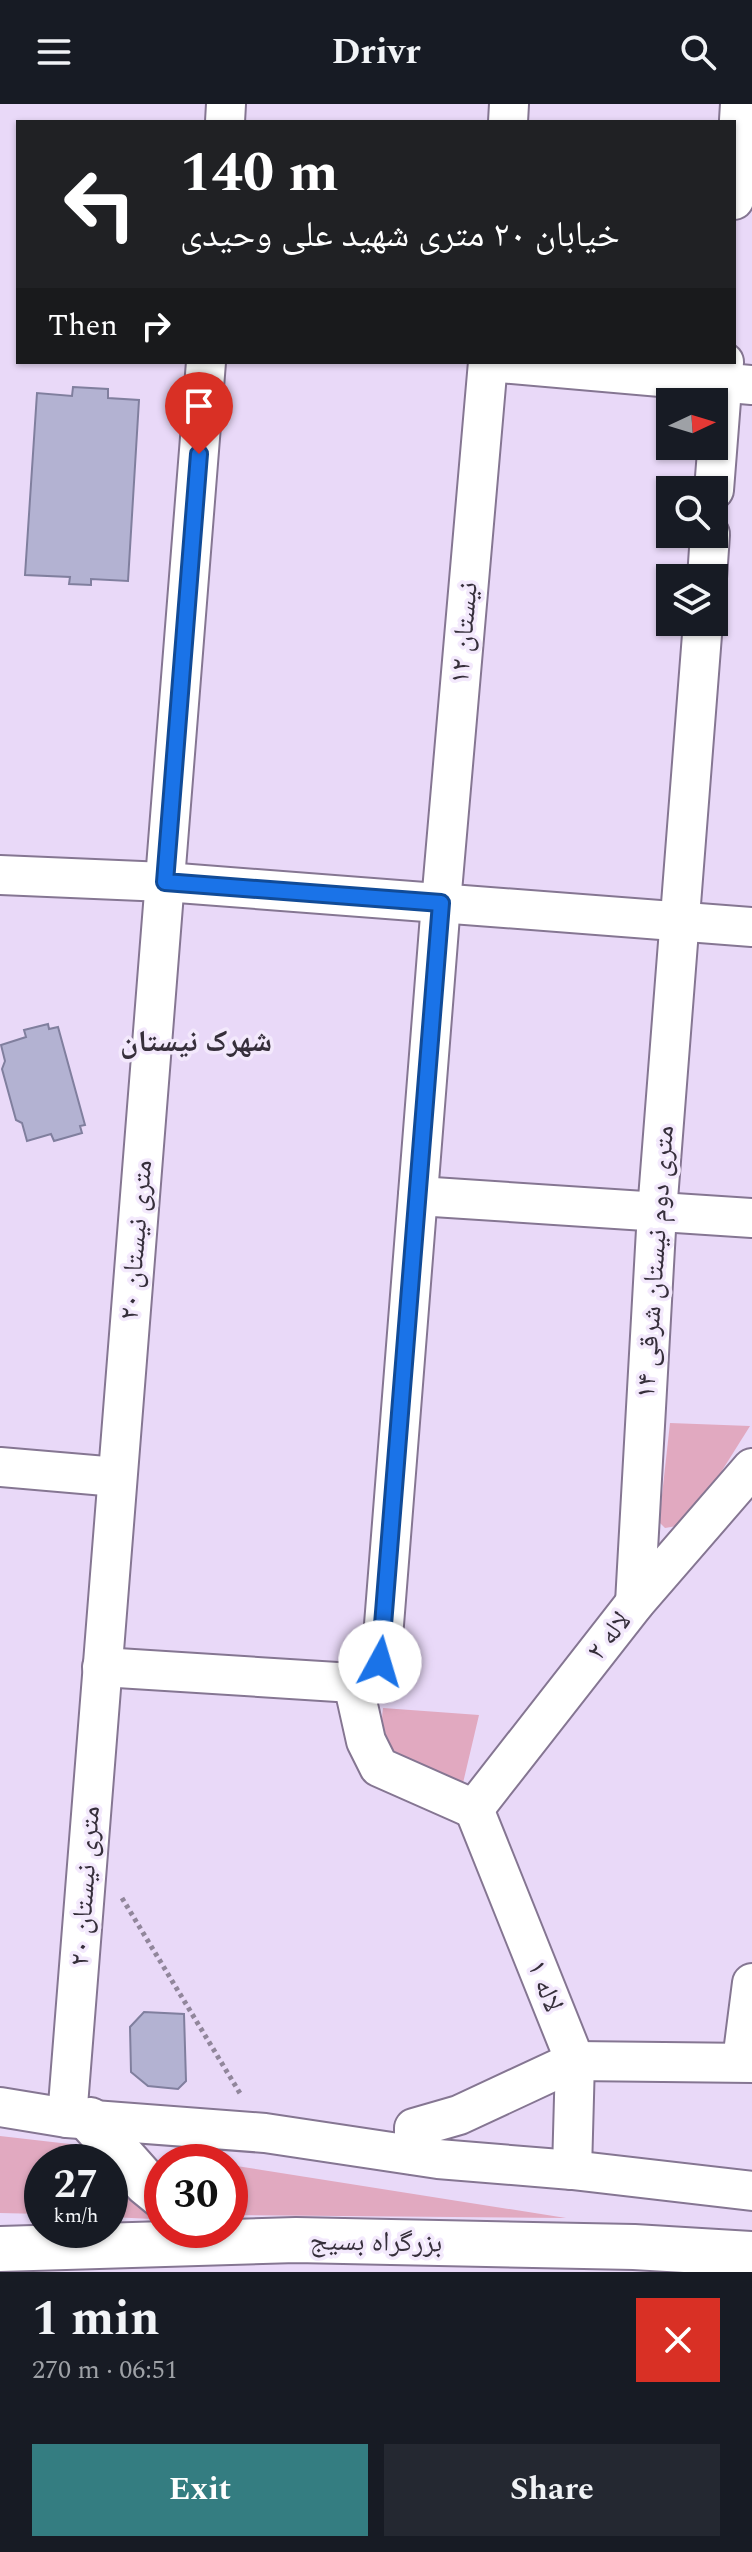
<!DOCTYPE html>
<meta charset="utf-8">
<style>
:root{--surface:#171b24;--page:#242831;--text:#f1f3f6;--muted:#9ea1a6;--accent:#347d81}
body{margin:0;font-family:Spectral,"Noto Naskh Arabic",serif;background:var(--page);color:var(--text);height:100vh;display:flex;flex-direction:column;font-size:30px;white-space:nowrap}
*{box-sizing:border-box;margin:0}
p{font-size:26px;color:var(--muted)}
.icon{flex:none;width:44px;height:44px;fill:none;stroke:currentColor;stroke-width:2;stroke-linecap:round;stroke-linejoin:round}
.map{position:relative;height:2168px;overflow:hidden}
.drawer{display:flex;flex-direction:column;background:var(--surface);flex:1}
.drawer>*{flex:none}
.banner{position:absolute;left:16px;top:16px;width:720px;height:244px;border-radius:0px;box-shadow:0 2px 6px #0004;background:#202124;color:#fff;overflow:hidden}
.needle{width:52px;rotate:86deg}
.tools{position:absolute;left:656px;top:284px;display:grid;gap:16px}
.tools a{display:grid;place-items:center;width:72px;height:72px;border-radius:0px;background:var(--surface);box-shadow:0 2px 6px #0004;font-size:40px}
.speed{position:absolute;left:24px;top:2040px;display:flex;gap:16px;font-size:40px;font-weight:700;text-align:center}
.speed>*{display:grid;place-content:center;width:104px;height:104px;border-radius:50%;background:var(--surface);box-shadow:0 2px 6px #0004;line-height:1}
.speed small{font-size:20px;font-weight:400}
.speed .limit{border:12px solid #d22;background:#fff;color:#111}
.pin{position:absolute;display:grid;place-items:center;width:68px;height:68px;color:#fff;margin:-82px -34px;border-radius:50% 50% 50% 0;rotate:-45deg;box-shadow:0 0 8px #0007}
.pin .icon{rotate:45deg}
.me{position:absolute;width:88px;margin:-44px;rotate:6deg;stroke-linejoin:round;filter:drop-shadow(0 0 6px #0008)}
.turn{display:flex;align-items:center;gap:28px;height:168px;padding:0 32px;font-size:36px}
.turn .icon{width:104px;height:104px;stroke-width:2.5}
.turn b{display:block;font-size:56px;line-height:68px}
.then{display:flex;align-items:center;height:76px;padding:0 32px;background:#0003;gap:16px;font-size:30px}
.round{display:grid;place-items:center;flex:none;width:84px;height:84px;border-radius:0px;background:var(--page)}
.summary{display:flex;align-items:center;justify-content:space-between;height:136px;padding:0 32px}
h1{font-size:48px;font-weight:700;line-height:60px}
.primary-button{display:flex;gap:16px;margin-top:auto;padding:16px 32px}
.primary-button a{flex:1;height:92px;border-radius:0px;background:var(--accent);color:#fff;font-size:32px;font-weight:700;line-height:92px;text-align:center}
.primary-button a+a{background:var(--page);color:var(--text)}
header{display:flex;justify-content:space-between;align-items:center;height:104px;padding:0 32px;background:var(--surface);font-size:36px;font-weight:700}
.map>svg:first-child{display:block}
</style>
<header><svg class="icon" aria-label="menu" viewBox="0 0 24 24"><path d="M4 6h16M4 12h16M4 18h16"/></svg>Drivr<svg class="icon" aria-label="search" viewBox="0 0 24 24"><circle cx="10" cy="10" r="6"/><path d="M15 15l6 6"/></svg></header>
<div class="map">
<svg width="752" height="2168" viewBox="0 0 752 2168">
<rect width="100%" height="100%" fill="#e9d9f8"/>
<g fill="#e1a9c0">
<polygon points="670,1319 750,1322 691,1416 683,1421 665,1424 659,1418"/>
<path d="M383 1604 479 1611 463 1679C423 1668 375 1655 383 1604Z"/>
<polygon points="0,2032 87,2042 99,2058 42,2058 42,2110 0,2109"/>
<polygon points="230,2061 566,2114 230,2111"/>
<polygon points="110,2072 121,2086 153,2115 110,2113"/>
</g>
<g fill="#b3b2d2" stroke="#807f9e" stroke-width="2">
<polygon points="73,283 108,285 108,294 139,296 128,477 91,475 91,481 69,480 70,473 25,471 37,289 72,292"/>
<polygon points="48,920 49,925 58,923 85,1021 80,1022 82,1029 54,1037 51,1030 27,1037 22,1019 16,1016 2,965 5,957 1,941 26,933 24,926"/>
<polygon points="144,1908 184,1910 186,1977 178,1985 148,1982 131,1968 130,1923"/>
</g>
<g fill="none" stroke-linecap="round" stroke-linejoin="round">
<g stroke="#857692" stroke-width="42">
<g id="minor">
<polyline points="225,18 226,0"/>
<polyline points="508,18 509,0"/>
<polyline points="734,96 740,0"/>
<polyline points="488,258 752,281"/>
<polyline points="714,386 724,258"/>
<polyline points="707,474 710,430"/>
<polyline points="0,771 165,778 752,823"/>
<polyline points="418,1092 752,1114"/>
<polyline points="0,1363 117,1373"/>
<polyline points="635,1499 657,1108 703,518"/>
<polyline points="102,1563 353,1579"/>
<path d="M474 1705 379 1663 366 1637 353 1579C369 1570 379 1565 382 1546L441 799 488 258"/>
<polyline points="474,1705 635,1499 752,1364"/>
<polyline points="474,1705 575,1957 572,2066"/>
<polyline points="742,1957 752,1879"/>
<polyline points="0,2003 67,2014 265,2029 438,2055 572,2066 752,2087"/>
<polyline points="67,2014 206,258"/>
<polyline points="414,2051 414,2024 459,2011 575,1957 752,1959"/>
</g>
</g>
<g stroke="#857692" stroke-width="48">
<g id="highway">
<polyline points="90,2016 146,2079 162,2092"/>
<polyline points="0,2145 296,2136 634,2143 752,2150"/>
</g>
</g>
<polyline stroke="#91869b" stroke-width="5" stroke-dasharray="4 4" stroke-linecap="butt" points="122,1794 241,1991"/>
<use href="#minor" stroke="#fff" stroke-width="38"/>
<use href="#highway" stroke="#fff" stroke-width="44"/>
</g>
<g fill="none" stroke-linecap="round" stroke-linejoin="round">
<g stroke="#114b97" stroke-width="20">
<polyline id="route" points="199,350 165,778 441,799 380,1558"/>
</g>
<use href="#route" stroke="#1a73e8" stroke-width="14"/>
</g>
<g text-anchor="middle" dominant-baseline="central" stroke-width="7" stroke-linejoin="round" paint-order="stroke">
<g font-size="28" fill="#362f3b" stroke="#f3e9fc">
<text transform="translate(464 529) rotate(-85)">نیستان ۱۲</text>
<text transform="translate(136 1136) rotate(-85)">۲۰ متری نیستان</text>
<text transform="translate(655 1158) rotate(-86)">۱۴ متری دوم نیستان شرقی</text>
<text transform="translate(609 1532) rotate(-52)">لاله ۲</text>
<text transform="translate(85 1782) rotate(-86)">۲۰ متری نیستان</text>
<text transform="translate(545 1882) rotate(68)">لاله ۱</text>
<text transform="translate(376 2138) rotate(1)">بزرگراه بسیج</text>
</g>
<g font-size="30" font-weight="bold" fill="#362f3b" stroke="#f3e9fc">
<text x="196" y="938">شهرک نیستان</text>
</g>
</g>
</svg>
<div class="tools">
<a><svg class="needle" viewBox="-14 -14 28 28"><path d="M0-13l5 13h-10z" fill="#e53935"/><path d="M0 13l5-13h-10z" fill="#9ea1a6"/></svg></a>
<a><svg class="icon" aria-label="search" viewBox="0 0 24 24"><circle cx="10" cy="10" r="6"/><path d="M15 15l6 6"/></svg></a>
<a><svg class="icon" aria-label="layers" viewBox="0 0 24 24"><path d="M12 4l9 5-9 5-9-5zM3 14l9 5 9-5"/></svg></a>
</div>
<div class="speed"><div>27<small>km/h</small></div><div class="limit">30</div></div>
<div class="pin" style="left:199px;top:350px;background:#d93025"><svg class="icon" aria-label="arrive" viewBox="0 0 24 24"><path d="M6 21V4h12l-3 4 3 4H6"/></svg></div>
<svg class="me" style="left:380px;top:1558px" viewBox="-20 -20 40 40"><circle r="19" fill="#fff"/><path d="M0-13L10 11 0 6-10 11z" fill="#1a73e8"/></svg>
<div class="banner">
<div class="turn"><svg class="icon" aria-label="left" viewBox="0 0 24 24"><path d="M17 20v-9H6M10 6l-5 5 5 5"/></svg><div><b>140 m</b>خیابان ۲۰ متری شهید علی وحیدی</div></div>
<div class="then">Then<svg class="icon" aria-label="right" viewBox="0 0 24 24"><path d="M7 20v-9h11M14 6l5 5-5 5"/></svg></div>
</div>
</div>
<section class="drawer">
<div class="summary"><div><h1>1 min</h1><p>270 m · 06:51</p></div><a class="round" style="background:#d93025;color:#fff"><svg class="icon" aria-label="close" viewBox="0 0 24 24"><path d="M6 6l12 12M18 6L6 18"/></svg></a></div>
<div class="primary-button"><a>Exit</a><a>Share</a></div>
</section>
